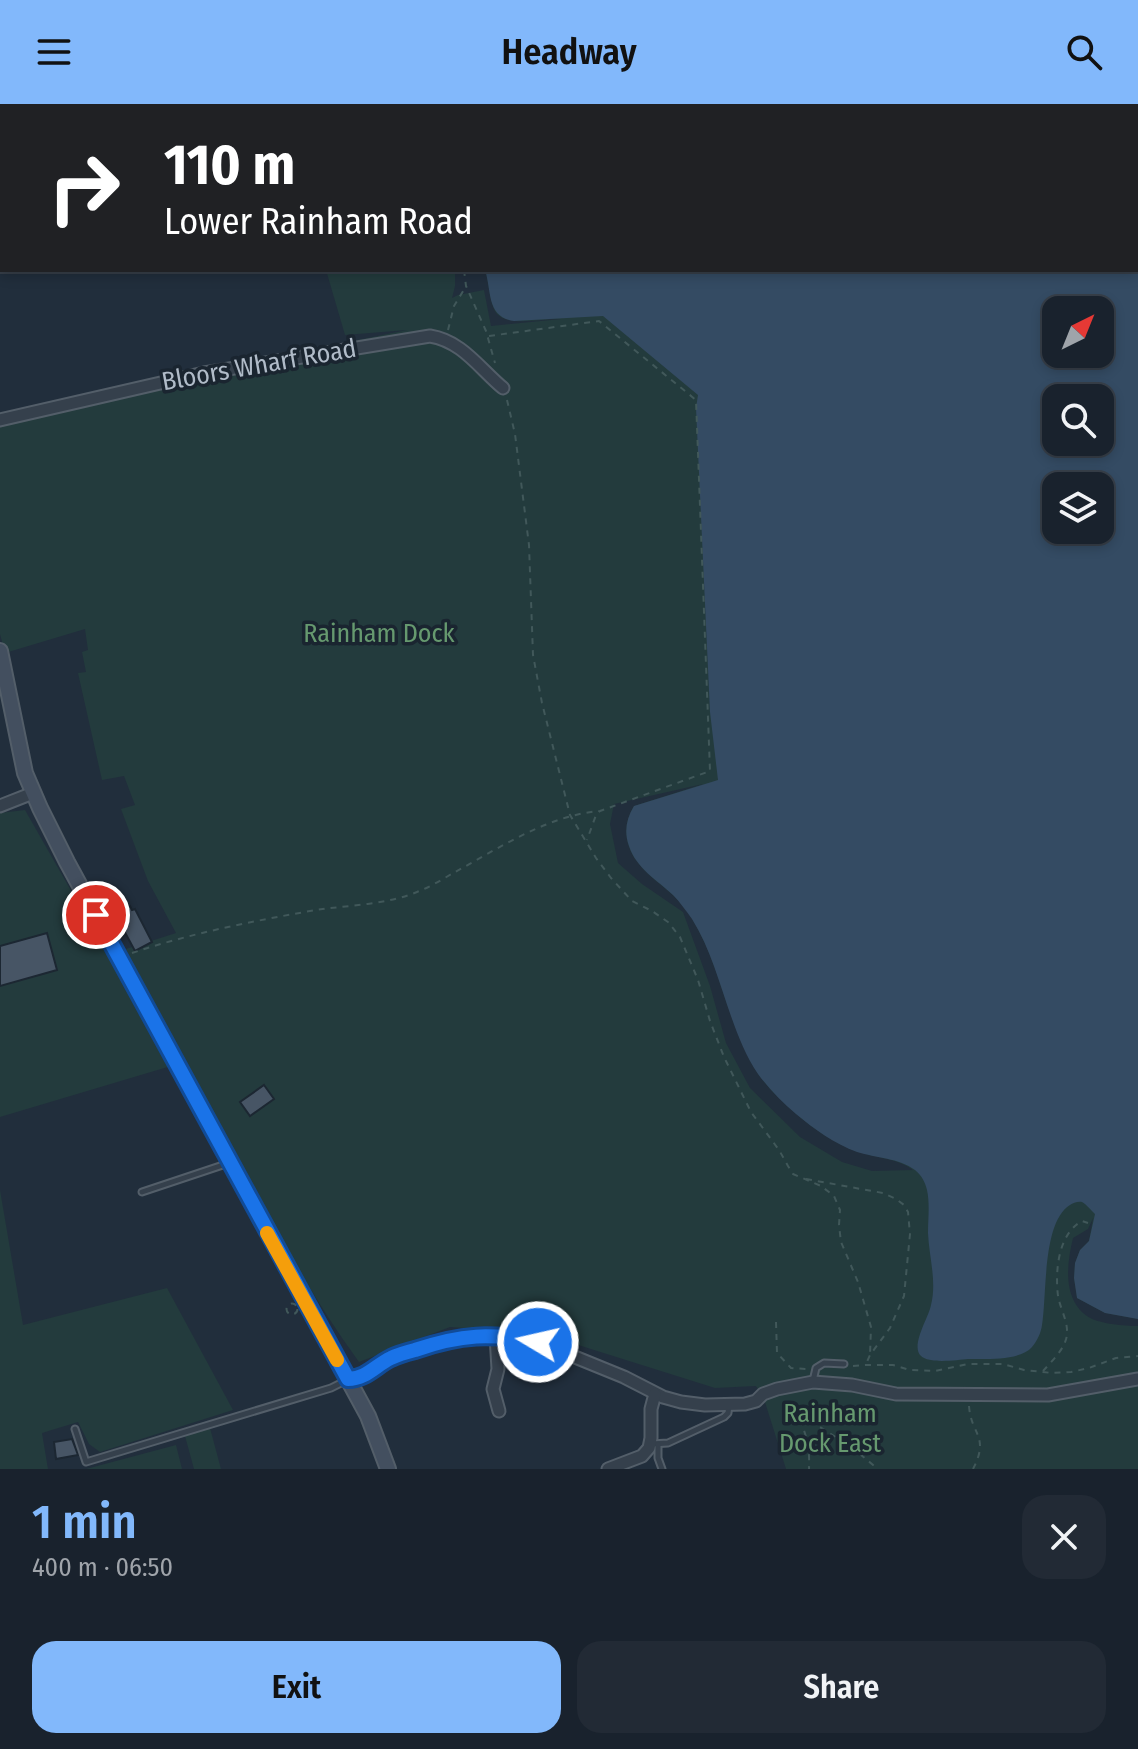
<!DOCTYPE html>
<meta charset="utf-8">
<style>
:root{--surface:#19222d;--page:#222a35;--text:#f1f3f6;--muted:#9fa4aa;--line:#373f49;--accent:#82b8fb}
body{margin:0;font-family:"Fira Sans Condensed",sans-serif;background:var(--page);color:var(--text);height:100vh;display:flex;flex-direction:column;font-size:30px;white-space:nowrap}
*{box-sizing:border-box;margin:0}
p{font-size:26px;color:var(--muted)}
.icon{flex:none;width:44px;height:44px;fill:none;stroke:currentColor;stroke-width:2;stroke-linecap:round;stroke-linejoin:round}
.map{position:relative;height:1365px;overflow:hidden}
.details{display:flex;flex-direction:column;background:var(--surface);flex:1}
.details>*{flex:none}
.banner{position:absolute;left:0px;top:0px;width:1138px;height:168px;box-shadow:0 4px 12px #0003,0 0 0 2px var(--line);background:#202124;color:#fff;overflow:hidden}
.needle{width:52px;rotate:43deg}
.fabs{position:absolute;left:1042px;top:192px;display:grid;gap:16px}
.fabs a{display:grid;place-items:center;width:72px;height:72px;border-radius:16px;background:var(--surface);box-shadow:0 4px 12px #0003,0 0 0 2px var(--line);font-size:40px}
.pin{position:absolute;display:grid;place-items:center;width:68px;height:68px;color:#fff;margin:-34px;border:4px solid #fff;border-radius:50%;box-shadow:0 2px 8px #0007}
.me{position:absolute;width:88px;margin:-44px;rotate:279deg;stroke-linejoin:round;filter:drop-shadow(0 0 6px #0008)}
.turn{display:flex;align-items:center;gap:28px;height:168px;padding:0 32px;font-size:36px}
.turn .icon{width:104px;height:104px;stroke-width:2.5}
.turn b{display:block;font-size:56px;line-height:68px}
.round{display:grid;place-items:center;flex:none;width:84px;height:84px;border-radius:24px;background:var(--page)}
.head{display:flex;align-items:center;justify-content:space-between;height:136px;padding:0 32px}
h1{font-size:48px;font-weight:600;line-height:60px;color:var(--accent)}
.cta{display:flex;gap:16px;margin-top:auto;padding:16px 32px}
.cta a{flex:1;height:92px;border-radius:24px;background:var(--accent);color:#111;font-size:32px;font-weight:600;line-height:92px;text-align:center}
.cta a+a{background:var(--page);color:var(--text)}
header{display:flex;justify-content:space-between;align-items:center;height:104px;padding:0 32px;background:var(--accent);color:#111;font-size:36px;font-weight:600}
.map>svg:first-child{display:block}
</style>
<header><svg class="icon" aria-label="menu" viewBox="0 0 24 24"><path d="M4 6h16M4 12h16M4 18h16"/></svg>Headway<svg class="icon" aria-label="search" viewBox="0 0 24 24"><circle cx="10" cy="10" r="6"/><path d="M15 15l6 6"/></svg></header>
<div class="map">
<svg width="1138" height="1365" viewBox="0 0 1138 1365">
<rect width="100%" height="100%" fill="#212e3c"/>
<g fill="#233b3d" fill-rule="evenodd">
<polygon points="0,0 376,0 377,2 2,2 2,66 0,67"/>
<path d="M1136 100 1138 443 1024 922 1138 1215 1105 1209 1077 1194 1074 1174 1075 1159 1080 1146 1089 1137 1093 1114 1088 1125 1073 1134C1067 1159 1062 1194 1087 1212 1098 1220 1125 1222 1138 1222V1365H786L764 1295 756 1282 715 1284 540 1229 450 1223 359 1258C308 1188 268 1112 226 1036L220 1032 204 994 149 899 126 845 176 829 148 777 121 705 135 701 124 672 102 676 78 569 86 568 82 548 88 546 85 525 5 549 0 530V309L407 226 345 231 326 166H455V182L452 194 458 191 484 186 491 222 561 215C543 214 502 225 494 205 489 193 489 178 485 166H1136ZM1056 206H1100V250H1056ZM1056 294H1100V338H1056ZM1056 382H1100V426H1056ZM703 680 634 702C626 715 624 728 629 743 637 765 658 777 674 792 681 799 688 808 693 816 721 863 728 922 757 968 767 984 781 996 794 1008 812 1024 834 1039 856 1047 874 1054 898 1054 913 1066L872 1067 842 1058 800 1033 750 984 726 939 710 882 683 808 642 780 618 759 610 720 614 700Z"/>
<polygon points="25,706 171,962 0,1013 0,882 57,866 47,829 0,842 0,709"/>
<polygon points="0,1086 23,1221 167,1184 233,1306 100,1348 89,1340 78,1318 42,1329 48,1365 0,1365"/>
<polygon points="210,1324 221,1365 194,1365 185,1332"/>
<polygon points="176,1341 182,1365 86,1365"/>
</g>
<path fill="#344b63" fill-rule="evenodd" d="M403 0H1138V1215L1105 1209 1077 1194 1074 1174 1075 1159 1080 1146 1089 1137 1095 1110C1092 1107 1086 1100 1082 1098 1078 1097 1073 1099 1070 1101 1042 1118 1047 1192 1042 1221 1041 1229 1037 1237 1032 1243 1020 1257 985 1255 968 1255 957 1256 929 1260 921 1252 910 1242 929 1213 931 1201 937 1177 929 1153 928 1129 928 1115 930 1100 927 1086 925 1078 922 1072 915 1066 899 1054 876 1054 857 1048 835 1040 814 1025 796 1010 782 998 769 985 758 970 728 926 721 861 692 815 686 807 680 798 673 791 657 776 636 764 629 742 624 728 626 715 634 702L718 676 710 608 696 304 698 291 603 212 514 217C486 213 492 187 485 166H1136V2H404ZM1056 206H1100V250H1056ZM1056 294H1100V338H1056ZM1056 382H1100V426H1056Z"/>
<g fill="#475565" stroke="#1c2732" stroke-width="2">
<polygon points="130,802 132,806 135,805 152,838 135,847 115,810"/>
<polygon points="47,829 57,866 0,882 0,842"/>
<polygon points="264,981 274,995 250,1012 240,998"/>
<polygon points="72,1335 78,1351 56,1355 54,1338"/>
</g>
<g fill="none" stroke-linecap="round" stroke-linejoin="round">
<g stroke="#535e69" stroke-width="9">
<g id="service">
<polyline points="142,1088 229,1059"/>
<polyline points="813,1277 816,1264 824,1259 844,1260"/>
<polyline points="75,1325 86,1358 331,1284 347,1276"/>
<polyline points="651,1340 668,1339 724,1313 728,1309 729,1301"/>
<polyline points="658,1341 658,1354 662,1365"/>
</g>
</g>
<g stroke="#535e69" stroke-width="15">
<g id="minor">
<path d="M0 316 204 269 430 232C462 237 479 264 503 284"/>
<polyline points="0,702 33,689"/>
<polyline points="496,1232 498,1265 493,1285 499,1307"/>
<polyline points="348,1275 357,1275 390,1254 438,1238 473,1231 507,1232 538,1238 624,1273 663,1293 681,1298 705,1301 745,1300 756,1297 763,1290 777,1285 813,1278 852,1281 896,1290 1048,1291 1138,1275"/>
<polyline points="608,1365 642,1352 649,1344 651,1334 651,1305 655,1290"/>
</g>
</g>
<g stroke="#535e69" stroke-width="18">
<polyline id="secondary" points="0,547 25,669 40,704 67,758 368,1312 388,1365"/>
</g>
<g stroke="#41585a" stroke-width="2" stroke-dasharray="6 6" stroke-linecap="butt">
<polyline points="388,0 389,2"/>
<polyline points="464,166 466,182 486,227 495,259"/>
<polyline points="448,226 454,202 465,184"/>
<polyline points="489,232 599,217 696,296 710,667 600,707 596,711 587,736"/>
<polyline points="507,296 515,330 529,441 533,551 542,599 570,711 596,754 611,774 632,797 652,807 668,818 680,833 698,876 710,917 724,953 751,1008 779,1046 788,1062 793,1070 821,1082 834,1092 840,1106 839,1121 841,1138 858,1178 871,1223 870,1251"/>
<path d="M132 849C192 829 253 817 316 806 349 801 385 801 417 788 430 783 443 775 455 768 501 743 547 712 599 707"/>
<polyline points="806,1075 883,1089 896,1095 904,1101 908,1108 910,1130 904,1192 890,1224 870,1251 866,1260"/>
<circle cx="292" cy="1205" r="5.5"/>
<polyline points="776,1218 777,1249 791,1264 807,1265"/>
<polyline points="853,1262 865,1261 893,1261 910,1266 935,1267 968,1260 1003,1260 1024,1266 1052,1269 1071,1268 1089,1264 1116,1254 1138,1252"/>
<path d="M1043 1267C1052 1257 1066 1244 1067 1230 1068 1217 1060 1204 1058 1192 1055 1167 1058 1130 1082 1117L1088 1119"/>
<polyline points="792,1301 804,1313 850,1342 878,1365"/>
<path d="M969 1302C971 1331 990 1332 973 1365"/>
<path d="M794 1305C806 1327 810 1341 809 1365"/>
</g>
<use href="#service" stroke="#35404c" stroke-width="5"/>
<use href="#minor" stroke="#35404c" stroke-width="11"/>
<use href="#secondary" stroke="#434f5f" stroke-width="14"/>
</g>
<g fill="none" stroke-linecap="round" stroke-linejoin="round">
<g stroke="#114b97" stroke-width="20">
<path id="route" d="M96 811 348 1275C366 1275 376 1261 391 1254 399 1250 407 1248 415 1246 462 1230 490 1229 538 1238"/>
</g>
<use href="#route" stroke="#1a73e8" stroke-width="14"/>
<polyline stroke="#f59e0b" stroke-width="14" points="267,1129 337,1256"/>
</g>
<g text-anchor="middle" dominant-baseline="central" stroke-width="7" stroke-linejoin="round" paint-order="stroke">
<g font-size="26" fill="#b0bbc8" stroke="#1a2530">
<text transform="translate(259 261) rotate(-10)">Bloors Wharf Road</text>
</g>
<g font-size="26" fill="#66996f" stroke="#1a2530">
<text x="379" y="529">Rainham Dock</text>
<text x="830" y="1309">Rainham<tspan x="830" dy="30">Dock East</tspan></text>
</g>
</g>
</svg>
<div class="fabs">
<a><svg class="needle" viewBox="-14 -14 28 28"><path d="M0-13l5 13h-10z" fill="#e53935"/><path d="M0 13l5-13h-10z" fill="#9fa4aa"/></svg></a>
<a><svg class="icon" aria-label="search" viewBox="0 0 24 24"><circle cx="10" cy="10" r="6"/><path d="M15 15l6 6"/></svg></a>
<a><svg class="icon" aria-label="layers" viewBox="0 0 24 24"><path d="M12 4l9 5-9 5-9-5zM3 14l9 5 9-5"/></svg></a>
</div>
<div class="pin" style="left:96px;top:811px;background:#d93025"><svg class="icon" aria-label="arrive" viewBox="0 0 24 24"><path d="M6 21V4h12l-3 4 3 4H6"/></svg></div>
<svg class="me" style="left:538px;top:1238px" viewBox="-20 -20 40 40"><circle r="17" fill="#1a73e8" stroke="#fff" stroke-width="3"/><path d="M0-11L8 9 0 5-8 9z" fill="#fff"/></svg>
<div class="banner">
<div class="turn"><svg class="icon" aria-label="right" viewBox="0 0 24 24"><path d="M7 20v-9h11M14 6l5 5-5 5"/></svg><div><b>110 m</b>Lower Rainham Road</div></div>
</div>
</div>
<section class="details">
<div class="head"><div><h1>1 min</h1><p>400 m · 06:50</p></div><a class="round"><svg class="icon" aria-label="close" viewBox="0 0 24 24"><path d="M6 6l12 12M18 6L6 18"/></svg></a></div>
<div class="cta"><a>Exit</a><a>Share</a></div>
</section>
